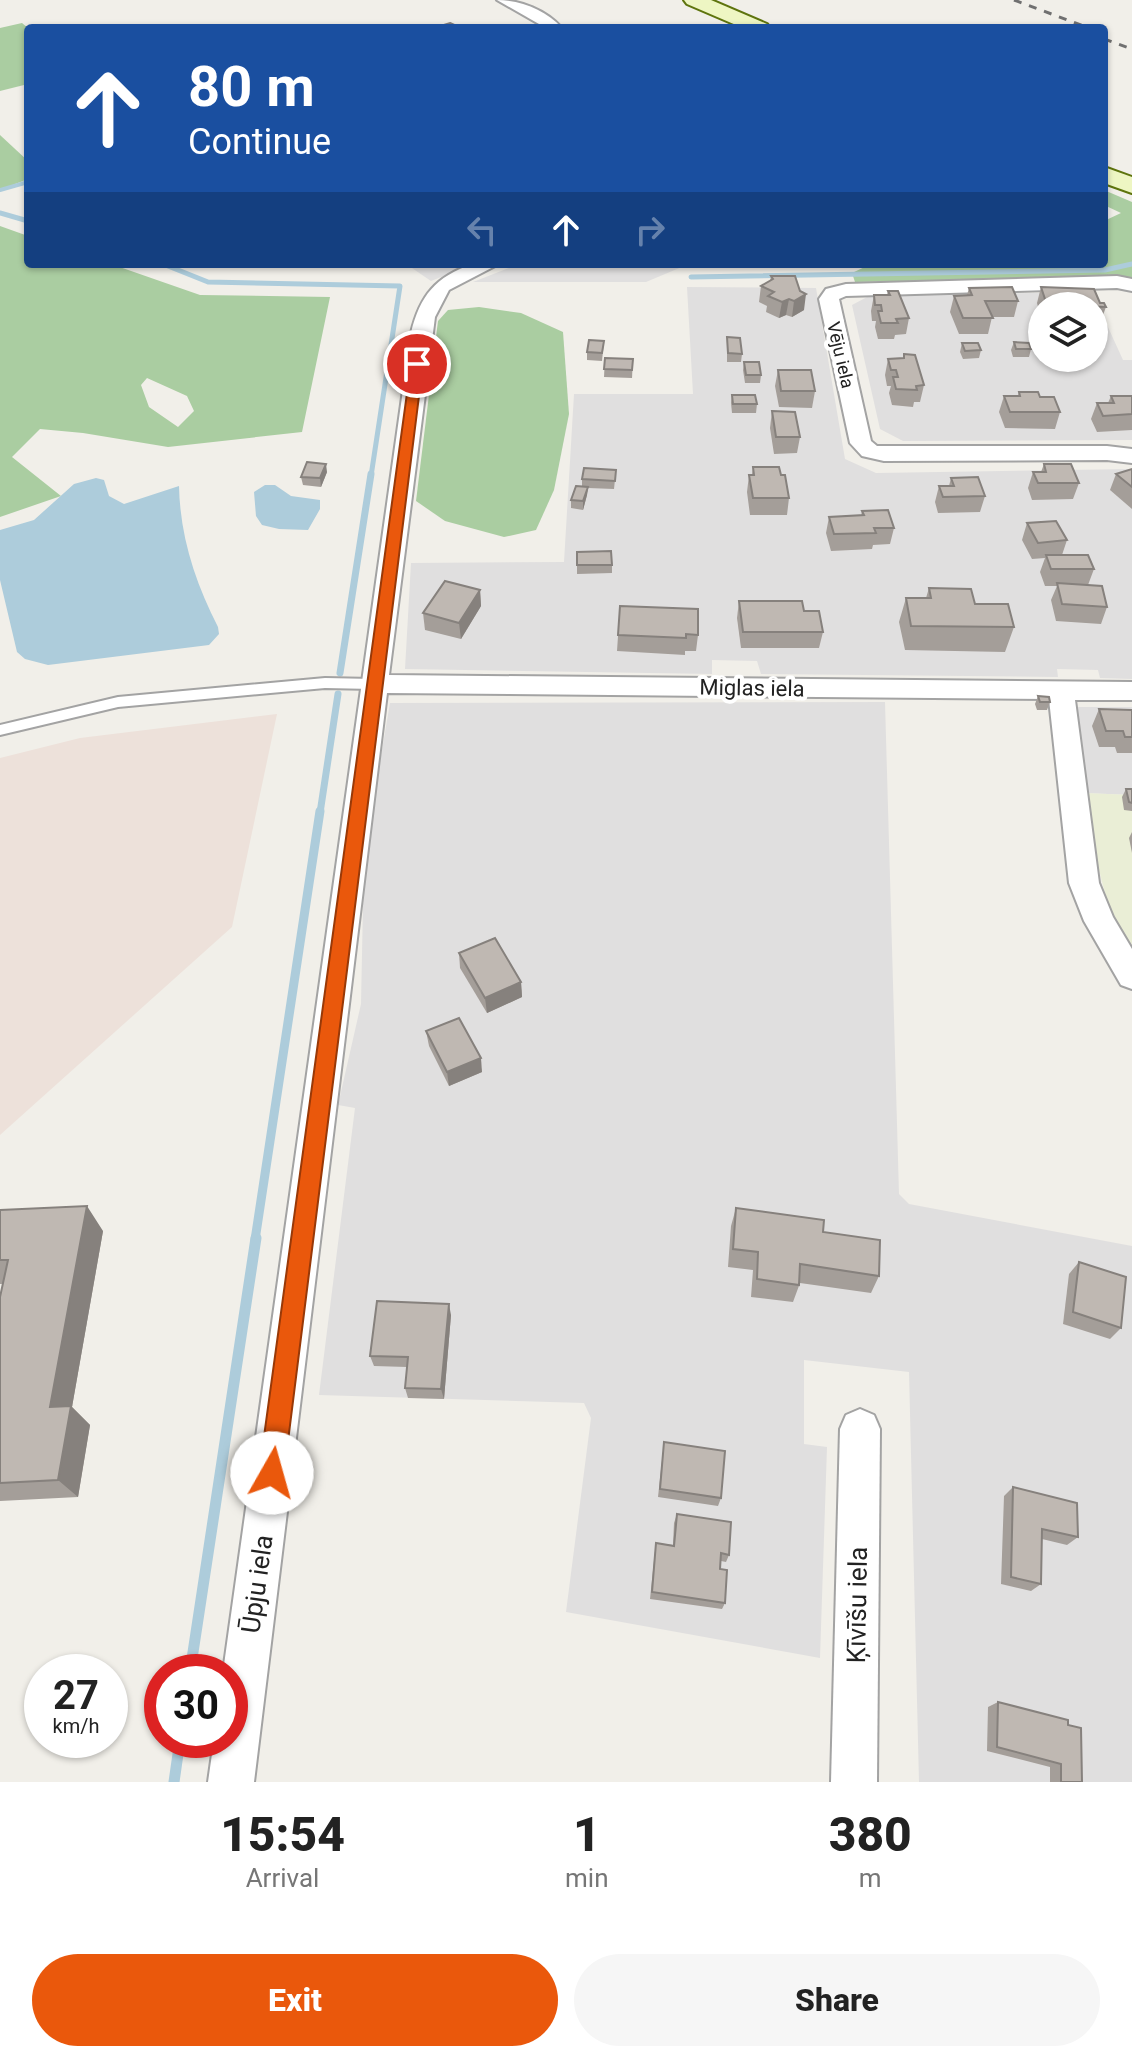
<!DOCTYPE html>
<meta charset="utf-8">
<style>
:root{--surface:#fff;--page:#f6f6f6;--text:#222;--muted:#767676;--accent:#ea580c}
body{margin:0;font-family:Roboto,sans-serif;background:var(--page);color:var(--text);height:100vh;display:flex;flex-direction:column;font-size:30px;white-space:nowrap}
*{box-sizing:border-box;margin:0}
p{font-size:26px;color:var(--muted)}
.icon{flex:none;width:44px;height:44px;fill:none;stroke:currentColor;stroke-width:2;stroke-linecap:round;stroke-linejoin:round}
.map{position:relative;height:1782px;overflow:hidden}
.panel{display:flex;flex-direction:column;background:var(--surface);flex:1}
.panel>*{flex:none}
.banner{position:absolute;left:24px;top:24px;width:1084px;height:244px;border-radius:8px;box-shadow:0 2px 6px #0004;background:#1a4fa0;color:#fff;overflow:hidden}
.controls{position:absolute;left:1028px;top:292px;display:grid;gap:16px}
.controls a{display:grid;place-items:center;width:80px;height:80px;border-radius:50%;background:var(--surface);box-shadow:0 2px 6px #0004;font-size:40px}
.speed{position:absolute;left:24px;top:1654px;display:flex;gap:16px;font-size:40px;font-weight:700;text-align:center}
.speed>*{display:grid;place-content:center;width:104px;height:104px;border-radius:50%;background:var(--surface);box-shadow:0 2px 6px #0004;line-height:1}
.speed small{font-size:20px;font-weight:400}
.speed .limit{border:12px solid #d22;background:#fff;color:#111}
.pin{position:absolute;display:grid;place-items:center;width:68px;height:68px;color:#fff;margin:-34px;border:4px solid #fff;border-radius:50%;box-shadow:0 2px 8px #0007}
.me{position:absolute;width:88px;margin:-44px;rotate:7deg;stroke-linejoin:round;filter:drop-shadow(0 0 6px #0008)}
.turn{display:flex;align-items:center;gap:28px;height:168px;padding:0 32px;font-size:36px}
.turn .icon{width:104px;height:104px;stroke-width:2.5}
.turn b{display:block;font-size:56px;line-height:68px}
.lanes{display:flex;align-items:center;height:76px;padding:0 32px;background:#0003;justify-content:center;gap:40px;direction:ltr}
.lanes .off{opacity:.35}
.eta{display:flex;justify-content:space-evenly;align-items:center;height:136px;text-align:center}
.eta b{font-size:48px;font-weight:800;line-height:56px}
.action{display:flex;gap:16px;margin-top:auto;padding:16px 32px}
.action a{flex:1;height:92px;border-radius:48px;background:var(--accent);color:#fff;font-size:32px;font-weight:800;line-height:92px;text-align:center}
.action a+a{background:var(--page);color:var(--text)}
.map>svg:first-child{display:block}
</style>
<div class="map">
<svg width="1132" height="1782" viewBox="0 0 1132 1782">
<rect width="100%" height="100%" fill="#f1efe9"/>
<g fill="#e0dfdf" fill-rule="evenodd">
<polygon points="406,264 474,264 431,281"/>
<polygon points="519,264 689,264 646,282 473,282"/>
<polygon points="687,287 816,288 845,459 876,473 1132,469 1132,679 1100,678 1098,670 1057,669 1058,677 761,674 757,661 712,660 712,674 405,669 411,563 564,562 574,394 693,394"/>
<path d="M1092 292 1123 360H1132V440L903 441 880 429 852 305 869 296ZM1042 306H1094V358H1042Z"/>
<polygon points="885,702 899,1194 909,1204 1132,1246 1132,1782 919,1782 909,1372 804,1360 804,1444 827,1447 820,1658 566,1612 591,1418 584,1403 319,1395 355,1108 338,1105 361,1004 364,855 390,703"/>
<polygon points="1074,707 1132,707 1132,795 1084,793"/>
</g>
<polygon fill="#ede1da" points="277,714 232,927 0,1135 0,758 80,738"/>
<polygon fill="#eaeed6" points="1084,793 1132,795 1132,944 1115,932 1096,858"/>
<g fill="#aacda1" fill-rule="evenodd">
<polygon points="22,23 28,28 28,84 0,91 0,28"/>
<polygon points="0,135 28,161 28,179 0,190"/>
<polygon points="1104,190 1132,202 1132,280 1097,278 855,282 852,273 871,264 1104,264 1104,221 1121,213 1104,205"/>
<path d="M0 226 28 236V264H111L200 295 330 297 302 432 168 447 83 433 40 429 12 457 61 496 0 517ZM147 378 187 396 194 411 178 427 149 407 141 385Z"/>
<polygon points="479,307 521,313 563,332 569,414 554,490 536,530 504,537 445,521 416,501 438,321 448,310"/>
</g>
<g fill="#adccdb">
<path d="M96 478 104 480 109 496 124 504 179 486C180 536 195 582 218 627L219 634 209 645 48 665 25 659 17 652 0 580V530L34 520 74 484Z"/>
<polygon points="265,485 275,485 291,496 320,500 320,509 308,530 279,529 262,525 256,516 254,492"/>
</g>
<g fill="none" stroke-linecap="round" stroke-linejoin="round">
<polyline stroke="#adccdb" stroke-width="4" points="0,190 28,182"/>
<g stroke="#adccdb" stroke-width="5">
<polyline points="0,213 28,221"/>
<polyline points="163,264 208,282 400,286 371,476"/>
<polyline points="691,277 1105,270 1132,264"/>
</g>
<g stroke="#adccdb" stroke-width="7">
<polyline points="340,673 371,474"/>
<polyline points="320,813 338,694"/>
</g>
<polyline stroke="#adccdb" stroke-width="9" points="255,1240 320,811"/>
<g stroke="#adccdb" stroke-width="11">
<polyline points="190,1672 256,1238"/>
<polyline points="174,1782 180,1740"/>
</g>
<g stroke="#a3a3a3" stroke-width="4">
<polygon id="service" points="325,678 373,679 380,684 373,689 325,688 118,707 0,735 0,725 118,697"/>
</g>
<g stroke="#a3a3a3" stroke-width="4">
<g id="minor">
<path d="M497 0C521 0 546 10 562 28H546Z"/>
<path d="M472 264H499L449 290 435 317 389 675 1132 682V700H1075L1099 883 1113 917 1132 949V989L1121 985 1084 921 1069 883 1049 699 387 693 254 1782H208L214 1740H230V1672H223L411 333C420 295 436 277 472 264Z"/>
<polygon points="1117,276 1132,279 1132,291 1117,288 846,296 839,299 871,441 877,446 1107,446 1132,449 1132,463 1107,460 884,461 862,456 850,443 819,299 826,289 846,284"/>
<polygon points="860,1409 874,1415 880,1429 877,1782 831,1782 840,1429 846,1415"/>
</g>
</g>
<g stroke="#5e740d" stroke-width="4">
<g id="secondary">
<polygon points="684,0 711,0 767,24 770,28 743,28 687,4"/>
<polygon points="1104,167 1132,177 1132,193 1104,183"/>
</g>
</g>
<use href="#service" fill="#fff" fill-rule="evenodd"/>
<use href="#minor" fill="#fff" fill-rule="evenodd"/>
<use href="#secondary" fill="#eef6c3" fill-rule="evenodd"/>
<g stroke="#707070" stroke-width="3" stroke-dasharray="8 8" stroke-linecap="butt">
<polyline points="1014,0 1089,28"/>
<polyline points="1104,39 1132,49"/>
</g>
</g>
<g fill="#a49e99">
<polygon points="28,112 28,128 24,114"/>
<polygon points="771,276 804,310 792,317 786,315 779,318 766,312 767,306 759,302 761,286 770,281"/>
<polygon points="1041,287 1100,303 1106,307 1100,323 1094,323 1094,306 1042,306 1042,321 1037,303"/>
<polygon points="969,288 1018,301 1014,317 992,317 988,334 959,334 950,312 954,296 967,295"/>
<polygon points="888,291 909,318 906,334 895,335 894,339 878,339 875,327 876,321 872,321 871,311 874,295 887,295"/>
<polygon points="727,337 742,354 741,362 727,362"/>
<polygon points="604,341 602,361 587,360 587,352"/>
<polygon points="1014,342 1031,349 1029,357 1013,357 1011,350"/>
<polygon points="962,343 981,350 979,358 963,359 960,352"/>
<polygon points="904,354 924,385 920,402 914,402 913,407 892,405 889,393 891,386 887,386 885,375 888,359 903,358"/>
<polygon points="605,358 633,359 632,378 604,377"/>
<polygon points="744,362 761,375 760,383 745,383 743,370"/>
<polygon points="778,370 815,391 812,408 779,407 775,386"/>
<polygon points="1019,392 1040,397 1060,412 1055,429 1005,428 999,412 1004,396 1018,396"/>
<polygon points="732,395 757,404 756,413 732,413 731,403"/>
<polygon points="1111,396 1132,396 1132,430 1097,432 1091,419 1097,403 1108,403"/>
<polygon points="772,411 800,437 797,453 774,454 770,428"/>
<polygon points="1044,464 1079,483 1073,499 1032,500 1028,488 1033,472 1041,472"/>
<polygon points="753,467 789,498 787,515 750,515 747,492 749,475 752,475"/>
<polygon points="1132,469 1132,509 1110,490 1116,474"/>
<polygon points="616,470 614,489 588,488 587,495 583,510 571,508 571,500 582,486 582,479"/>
<polygon points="327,472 321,487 303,485 301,477"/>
<polygon points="951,478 985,496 980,512 938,513 935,502 939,486 949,486"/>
<polygon points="862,511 894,528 890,544 873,545 872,549 831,551 826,533 829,517 861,516"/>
<polygon points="1027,523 1067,540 1062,555 1094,569 1088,585 1107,607 1101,624 1056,621 1051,600 1057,586 1045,586 1040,572 1045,558 1032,559 1022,540"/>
<polygon points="577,552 612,565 612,573 577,574"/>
<polygon points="929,588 975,604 1014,627 1005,652 905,650 899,622 906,598 926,598"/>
<polygon points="480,590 481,606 461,639 425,630 423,613"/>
<polygon points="739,601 804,611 823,632 819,648 741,648 737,618"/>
<polygon points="620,606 698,635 696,651 685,651 685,655 617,651"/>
<polygon points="1038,696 1050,702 1047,710 1037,710 1035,704"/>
<polygon points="1099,709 1132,710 1132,753 1117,753 1115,747 1099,747 1092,726"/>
<polygon points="1126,789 1132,789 1132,811 1124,810 1122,797"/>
<polygon points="1132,832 1132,853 1129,838"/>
<polygon points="459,953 521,982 522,997 487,1013 460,968"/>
<polygon points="426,1031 482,1072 449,1086 429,1046"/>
<polygon points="736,1208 823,1232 879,1276 871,1293 800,1283 793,1302 751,1297 753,1270 728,1267 731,1226"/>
<polygon points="0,1210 103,1231 72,1407 90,1425 78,1497 0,1501 0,1297 3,1284 0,1284"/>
<polygon points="1079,1262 1121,1328 1110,1339 1063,1324 1069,1274"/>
<polygon points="451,1315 444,1399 408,1398 405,1388 407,1367 374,1366 370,1356"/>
<polygon points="664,1442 721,1498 718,1506 658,1497"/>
<polygon points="1013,1487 1078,1537 1067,1545 1042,1539 1041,1584 1031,1591 1001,1584 1004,1496"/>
<polygon points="677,1514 729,1555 726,1562 721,1561 720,1569 725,1603 722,1609 650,1599 655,1551 656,1543 673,1545 674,1523"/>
<polygon points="998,1702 1068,1725 1082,1782 1050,1782 1050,1767 987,1751 988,1707"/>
</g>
<g fill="#86817d">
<polygon points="806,294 804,310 792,317 794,301"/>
<polygon points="789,299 786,315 779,318 782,302"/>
<polygon points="326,464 327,472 321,487 320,478"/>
<polygon points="588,487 587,495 583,510 583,501"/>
<polygon points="480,590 481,606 461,639 459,623"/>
<polygon points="521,982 522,997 487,1013 485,998"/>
<polygon points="481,1058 482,1072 449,1086 447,1072"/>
<polygon points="87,1206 103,1231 72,1407 90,1425 78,1497 58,1480 50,1407"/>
<polygon points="449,1304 451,1315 444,1399 441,1389"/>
</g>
<g fill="#bfb8b2" stroke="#86817d" stroke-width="2">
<polygon points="450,23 461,28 434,28"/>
<polygon points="771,276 795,276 800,291 806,294 794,301 789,299 782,302 768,296 774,292 761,286 773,279"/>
<polygon points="1012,287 1018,301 985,301 993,318 963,318 954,296 972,295 969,288"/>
<polygon points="1041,287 1094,289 1100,303 1104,303 1106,307 1047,305"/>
<polygon points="888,291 898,291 909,318 896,319 898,323 881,323 878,311 882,311 881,305 875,305 874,295 890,295"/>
<polygon points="727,337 740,338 742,354 728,353"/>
<polygon points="589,340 604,341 602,353 587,352"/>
<polygon points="1014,342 1029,343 1031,349 1016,349"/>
<polygon points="962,343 978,343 981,350 965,351"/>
<polygon points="904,354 915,355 924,385 916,386 917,390 896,389 893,377 898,377 896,370 891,370 888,359 904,358"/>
<polygon points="605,358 633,359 632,370 604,369"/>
<polygon points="744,362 759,362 761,375 746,375"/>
<polygon points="778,370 811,370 815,391 781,391"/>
<polygon points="1019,392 1038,392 1040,397 1054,397 1060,412 1010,412 1004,396 1020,396"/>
<polygon points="732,395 755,395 757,404 733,404"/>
<polygon points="1111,396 1132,396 1132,414 1103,416 1097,403 1114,403"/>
<polygon points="772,411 795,412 800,437 776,437"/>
<polygon points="307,462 326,464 320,478 301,477"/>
<polygon points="1044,464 1071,464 1079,483 1038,483 1033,472 1046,472"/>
<polygon points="753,467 779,467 781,475 785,475 789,498 753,498 749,475 754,475"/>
<polygon points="584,468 616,470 615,481 582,479"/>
<polygon points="1132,469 1132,487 1116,474"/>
<polygon points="978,477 985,496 943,497 939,486 954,486 951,478"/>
<polygon points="576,486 588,487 583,501 571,500"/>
<polygon points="888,510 894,528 874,528 876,533 834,534 829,517 864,515 862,511"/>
<polygon points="1056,521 1067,540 1038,543 1027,523"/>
<polygon points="611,551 612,565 577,565 577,552"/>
<polygon points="1046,555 1088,555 1094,569 1051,569"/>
<polygon points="445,581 480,590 459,623 423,613"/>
<polygon points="1057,583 1102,586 1107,607 1062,604"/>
<polygon points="929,588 971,589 975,604 1008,604 1014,627 911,626 906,598 931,598"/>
<polygon points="739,601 802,601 804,611 819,611 823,632 743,632"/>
<polygon points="620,606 698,609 698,635 686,634 686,638 618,635"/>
<polygon points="1038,696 1049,697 1050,702 1040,702"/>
<polygon points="1099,709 1132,710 1132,737 1125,737 1123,731 1106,731"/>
<polygon points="1126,789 1132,789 1132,803 1129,802"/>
<polygon points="495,938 521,982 485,998 459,953"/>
<polygon points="459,1018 481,1058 447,1072 426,1031"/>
<polygon points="87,1206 50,1407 71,1406 58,1480 0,1483 0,1297 8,1260 0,1260 0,1210"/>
<polygon points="736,1208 824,1220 823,1232 880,1240 879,1276 800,1264 799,1285 757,1279 758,1252 733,1249"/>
<polygon points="1079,1262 1126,1277 1121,1328 1073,1312"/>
<polygon points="377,1301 449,1304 441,1389 405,1388 408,1357 370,1356"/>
<polygon points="664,1442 725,1451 721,1498 660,1489"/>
<polygon points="1013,1487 1077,1503 1078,1537 1042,1529 1041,1584 1011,1577"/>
<polygon points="677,1514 731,1522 729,1555 721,1553 720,1569 727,1570 725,1603 652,1592 656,1543 674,1546"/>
<polygon points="998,1702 1068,1720 1068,1725 1081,1728 1082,1782 1061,1782 1061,1764 997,1747"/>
</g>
<polygon fill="#ea580c" stroke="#983908" stroke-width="2" points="417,360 423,364 284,1473 280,1482 272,1486 263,1482 259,1473 411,364"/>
<g text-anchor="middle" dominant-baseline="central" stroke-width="8" stroke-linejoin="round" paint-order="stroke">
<g font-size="18" fill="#222" stroke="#fff">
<text transform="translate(841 355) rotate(77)">Vēju iela</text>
</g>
<g font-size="22" fill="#222" stroke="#fff">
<text transform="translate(752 688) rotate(1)">Miglas iela</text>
</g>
<g font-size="26" fill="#222" stroke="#fff">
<text transform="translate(257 1584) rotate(-82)">Ūpju iela</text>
<text transform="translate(857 1605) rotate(-89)">Ķīvīšu iela</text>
</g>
</g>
</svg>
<div class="controls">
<a><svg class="icon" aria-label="layers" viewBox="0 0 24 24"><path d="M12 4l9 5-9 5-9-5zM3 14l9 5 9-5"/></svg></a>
</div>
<div class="speed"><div>27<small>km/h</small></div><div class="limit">30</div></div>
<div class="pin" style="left:417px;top:364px;background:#d93025"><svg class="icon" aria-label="arrive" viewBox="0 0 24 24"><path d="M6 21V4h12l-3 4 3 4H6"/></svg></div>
<svg class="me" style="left:272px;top:1473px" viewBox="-20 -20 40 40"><circle r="19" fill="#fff"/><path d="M0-13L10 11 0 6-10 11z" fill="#ea580c"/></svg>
<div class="banner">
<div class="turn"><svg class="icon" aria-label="ahead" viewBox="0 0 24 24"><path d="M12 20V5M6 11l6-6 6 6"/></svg><div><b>80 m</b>Continue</div></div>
<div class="lanes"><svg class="icon off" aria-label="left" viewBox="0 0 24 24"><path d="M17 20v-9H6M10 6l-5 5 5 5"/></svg><svg class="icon" aria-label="ahead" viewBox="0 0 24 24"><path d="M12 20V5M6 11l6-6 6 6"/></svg><svg class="icon off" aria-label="right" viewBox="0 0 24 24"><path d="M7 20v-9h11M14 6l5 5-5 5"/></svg></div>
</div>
</div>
<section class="panel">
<div class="eta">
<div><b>15:54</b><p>Arrival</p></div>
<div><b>1</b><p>min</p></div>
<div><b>380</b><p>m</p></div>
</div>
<div class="action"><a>Exit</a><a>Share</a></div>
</section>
